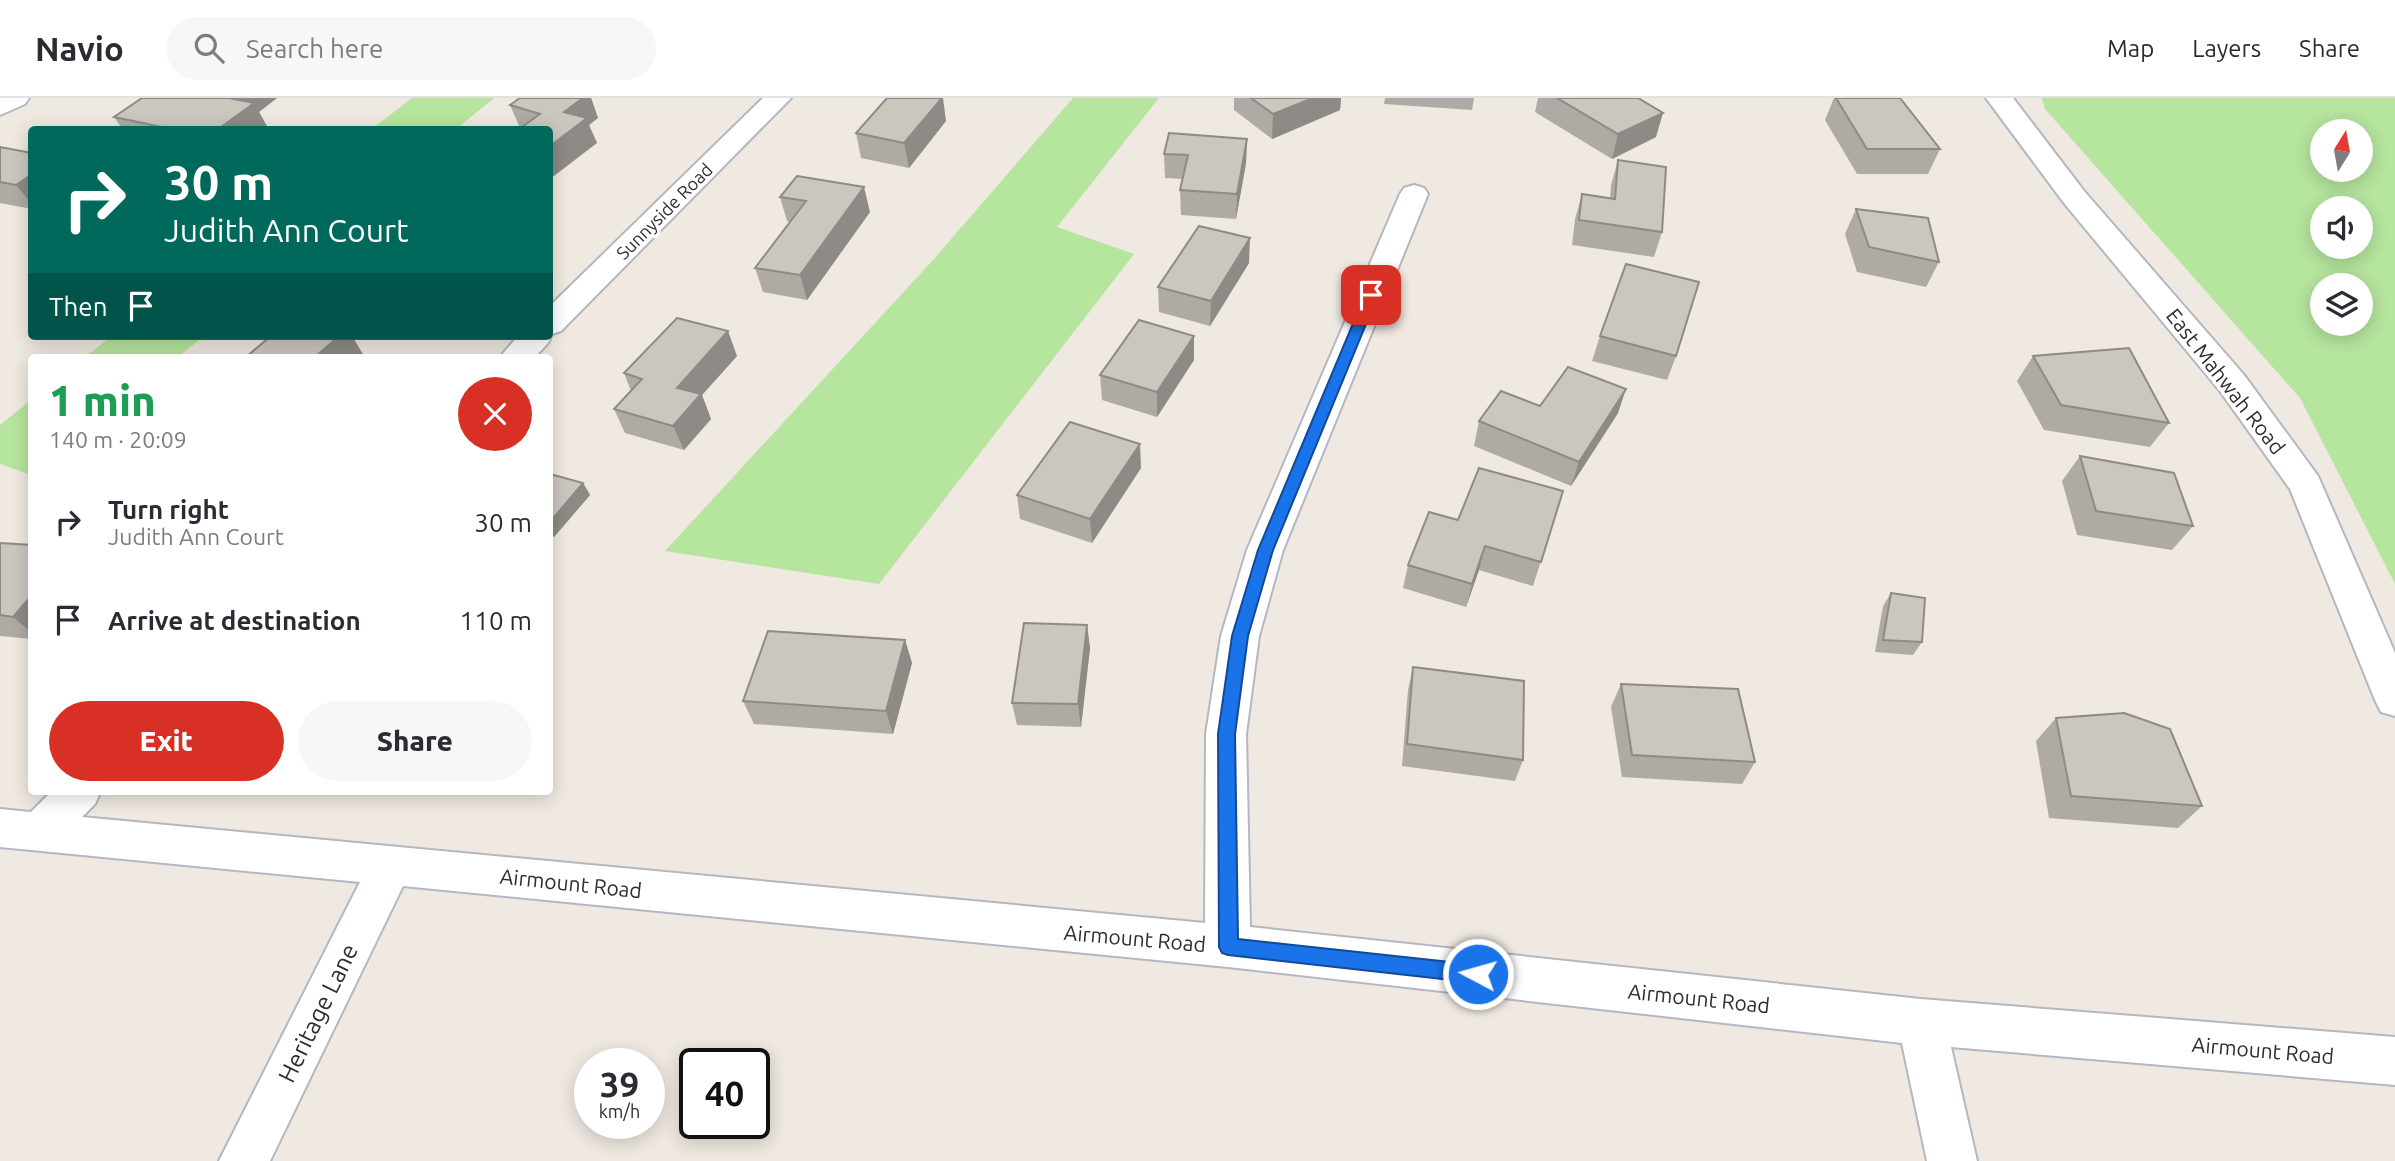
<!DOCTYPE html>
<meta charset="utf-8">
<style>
:root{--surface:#fff;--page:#f7f7f7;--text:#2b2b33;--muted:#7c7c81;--line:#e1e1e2;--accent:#d93025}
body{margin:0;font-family:Ubuntu,sans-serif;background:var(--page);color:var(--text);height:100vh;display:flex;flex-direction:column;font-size:26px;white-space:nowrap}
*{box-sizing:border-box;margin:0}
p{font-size:23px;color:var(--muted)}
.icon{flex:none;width:38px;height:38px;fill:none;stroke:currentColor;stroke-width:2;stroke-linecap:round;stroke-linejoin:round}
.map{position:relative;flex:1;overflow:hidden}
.drawer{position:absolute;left:28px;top:256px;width:525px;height:441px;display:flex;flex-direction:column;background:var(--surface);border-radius:7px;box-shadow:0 4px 18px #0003}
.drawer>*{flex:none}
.top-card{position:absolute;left:28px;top:28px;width:525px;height:214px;border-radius:7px;box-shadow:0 4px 18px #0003;background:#00695c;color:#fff;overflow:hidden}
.needle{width:46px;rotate:11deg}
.fabs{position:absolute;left:2310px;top:21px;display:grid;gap:14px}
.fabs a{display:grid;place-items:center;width:63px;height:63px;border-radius:50%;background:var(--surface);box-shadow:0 4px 18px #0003;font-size:35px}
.speed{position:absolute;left:574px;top:950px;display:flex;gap:14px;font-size:35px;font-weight:700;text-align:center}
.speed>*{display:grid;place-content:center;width:91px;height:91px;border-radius:50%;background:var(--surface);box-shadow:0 4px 18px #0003;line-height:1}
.speed small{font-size:18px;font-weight:400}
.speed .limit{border:4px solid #111;border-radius:10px;background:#fff;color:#111}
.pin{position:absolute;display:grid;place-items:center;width:60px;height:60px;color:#fff;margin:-30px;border-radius:14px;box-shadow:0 4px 10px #0006}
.me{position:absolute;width:77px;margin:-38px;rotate:276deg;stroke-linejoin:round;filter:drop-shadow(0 0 5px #0008)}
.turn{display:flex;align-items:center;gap:24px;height:147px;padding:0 21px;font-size:32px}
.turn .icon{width:91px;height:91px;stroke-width:2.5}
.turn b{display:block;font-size:49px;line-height:60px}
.then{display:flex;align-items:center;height:66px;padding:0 21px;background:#0003;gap:14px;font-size:26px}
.round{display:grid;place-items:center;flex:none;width:74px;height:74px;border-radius:37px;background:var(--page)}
.overview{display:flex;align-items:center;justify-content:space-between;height:119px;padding:0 21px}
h1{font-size:42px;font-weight:800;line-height:52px;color:#1e9e55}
.cta{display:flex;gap:14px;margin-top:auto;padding:14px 21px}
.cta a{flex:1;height:80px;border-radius:42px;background:var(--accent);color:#fff;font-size:28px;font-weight:800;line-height:80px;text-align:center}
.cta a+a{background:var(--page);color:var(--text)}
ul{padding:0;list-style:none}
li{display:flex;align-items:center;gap:21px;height:98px;padding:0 21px}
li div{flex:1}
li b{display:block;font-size:26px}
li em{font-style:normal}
header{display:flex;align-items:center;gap:42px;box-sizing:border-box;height:98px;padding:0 35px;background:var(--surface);border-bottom:2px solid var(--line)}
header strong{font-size:33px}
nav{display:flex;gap:38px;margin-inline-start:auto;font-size:24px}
.search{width:490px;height:63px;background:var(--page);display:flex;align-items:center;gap:18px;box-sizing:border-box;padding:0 24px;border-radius:38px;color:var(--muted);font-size:26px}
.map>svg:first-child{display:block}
</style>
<header>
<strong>Navio</strong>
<div class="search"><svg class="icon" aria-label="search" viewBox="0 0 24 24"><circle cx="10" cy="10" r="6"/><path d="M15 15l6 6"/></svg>Search here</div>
<nav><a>Map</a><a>Layers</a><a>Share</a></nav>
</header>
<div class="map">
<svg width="2395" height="1063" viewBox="0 0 2395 1063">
<rect width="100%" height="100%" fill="#efe9e1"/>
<g fill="#b6e59e" fill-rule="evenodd">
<polygon points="412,0 494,0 456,31 372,31"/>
<polygon points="1073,0 1159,0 1057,129 1134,156 879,486 665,453 934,161"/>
<path d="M2042 0H2395V486L2300 300 2045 11ZM2322 33H2361V72H2322ZM2322 110H2361V149H2322ZM2322 187H2361V226H2322Z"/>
<polygon points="112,238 204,238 178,259 85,259"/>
<polygon points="31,302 31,377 0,366 0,327"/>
</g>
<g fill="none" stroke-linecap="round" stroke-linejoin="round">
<g stroke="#b4b7c1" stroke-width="4">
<g id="minor">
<polygon points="0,0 29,0 25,6 0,17"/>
<polygon points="763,0 791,0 561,233 552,236 548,245 535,259 500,259 518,238 550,238 550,208"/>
<polygon points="1986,0 2013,0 2084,93 2244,277 2318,378 2395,555 2395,618 2381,614 2375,602 2290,391 2220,293 2064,105"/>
<polygon points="1414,87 1424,90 1428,96 1283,452 1259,538 1246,636 1250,829 1921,901 2395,939 2395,987 1951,949 1977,1063 1927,1063 1902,945 1228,869 403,788 270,1063 219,1063 360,784 0,749 0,711 31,714 52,693 101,693 95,706 82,719 1205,825 1206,636 1221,538 1247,452 1400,96 1404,90"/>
</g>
</g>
<use href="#minor" fill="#fff" fill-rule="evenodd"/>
</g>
<g fill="#afaba4">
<polygon points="142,0 277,0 259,14 268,30 266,32 123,32 114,19"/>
<polygon points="520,0 591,0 598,20 589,27 597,45 520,30 510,7"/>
<polygon points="1234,0 1341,0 1340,12 1272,41 1234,12"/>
<polygon points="1385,0 1474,0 1472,12 1384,6"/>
<polygon points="1538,0 1638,0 1656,39 1612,61 1535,14"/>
<polygon points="1834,0 1900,0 1940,51 1928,76 1857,76 1825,22"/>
<polygon points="946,23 909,70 861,60 856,35"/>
<polygon points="1247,41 1246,65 1236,121 1181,117 1180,92 1183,81 1165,80 1164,56"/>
<polygon points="0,49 32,55 32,111 0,105"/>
<polygon points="1618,62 1662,134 1654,159 1572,147 1575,121 1582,96 1610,100 1611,87"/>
<polygon points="780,99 870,114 807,202 763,194 755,170 790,124 787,123"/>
<polygon points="1856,111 1939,164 1926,189 1857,174 1845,136"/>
<polygon points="1249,165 1210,228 1159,214 1158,189"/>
<polygon points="1600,238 1676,258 1667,282 1592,263"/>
<polygon points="737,258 702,297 711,321 684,352 625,335 614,311 631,293 624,275"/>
<polygon points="2033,258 2169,325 2150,349 2044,332 2017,283"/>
<polygon points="1194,262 1157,319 1102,302 1100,277"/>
<polygon points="1540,308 1618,315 1571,388 1474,348 1479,323"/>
<polygon points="2080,358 2193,428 2172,452 2077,437 2062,383"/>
<polygon points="1141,370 1092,445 1020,421 1017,397"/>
<polygon points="550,376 583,385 590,397 554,439 550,438"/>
<polygon points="1563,393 1533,488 1479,472 1466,509 1403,490 1408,467 1458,422"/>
<polygon points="0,445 32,447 32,541 0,538"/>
<polygon points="1891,495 1922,544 1913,557 1875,554 1883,508"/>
<polygon points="1087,527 1090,550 1081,629 1017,627 1012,605"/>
<polygon points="905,542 912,565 893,636 754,626 743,603"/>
<polygon points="1413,569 1523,662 1515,683 1402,668 1408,592"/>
<polygon points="1621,586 1755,664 1742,686 1622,679 1611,609"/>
<polygon points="2056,620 2202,708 2178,730 2049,720 2036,643"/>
</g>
<g fill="#8e8b86">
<polygon points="229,0 277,0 259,14 268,30 266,32 217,32"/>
<polygon points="583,0 591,0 598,20 589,27 597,45 550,81 550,48 564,14"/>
<polygon points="942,0 943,0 946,23 909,70 904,45"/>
<polygon points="1313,0 1341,0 1340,12 1272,41 1273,16"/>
<polygon points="1663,15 1656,39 1612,61 1618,36"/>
<polygon points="1247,41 1246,65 1236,121 1237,96"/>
<polygon points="32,76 32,106 16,87"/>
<polygon points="864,89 870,114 807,202 800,177"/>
<polygon points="1250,140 1249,165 1210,228 1211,203"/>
<polygon points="728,233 737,258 702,297 711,321 684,352 673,328 677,290"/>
<polygon points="339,238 352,238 363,256 359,259 315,259"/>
<polygon points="1194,238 1194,262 1157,319 1157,294"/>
<polygon points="1626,291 1618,315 1571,388 1579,364"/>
<polygon points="1140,346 1141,370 1092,445 1090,421"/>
<polygon points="583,385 590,397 554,439 550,431 550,424"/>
<polygon points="1485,448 1479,472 1466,509 1472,486"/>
<polygon points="32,497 32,535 13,519"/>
<polygon points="1087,527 1090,550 1081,629 1078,606"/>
<polygon points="905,542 912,565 893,636 886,613"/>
</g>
<g fill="#cbc7bf" stroke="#8e8b86" stroke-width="2">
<polygon points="142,0 229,0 254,5 217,32 176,32 114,19"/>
<polygon points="520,0 583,0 564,14 587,20 550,48 550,32 518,32 540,16 510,7"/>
<polygon points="887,0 942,0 904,45 856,35"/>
<polygon points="1251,0 1313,0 1273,16"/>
<polygon points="1557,0 1638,0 1663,15 1618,36"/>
<polygon points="1836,0 1900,0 1940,51 1867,51"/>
<polygon points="1169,35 1247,41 1237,96 1180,92 1188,57 1164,56"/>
<polygon points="0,49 32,55 32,76 16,87 0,84"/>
<polygon points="1618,62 1666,69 1662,134 1579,122 1582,96 1615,101"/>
<polygon points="797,78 864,89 800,177 755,170 806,103 780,99"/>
<polygon points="1856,111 1928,120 1939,164 1869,149"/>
<polygon points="1199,128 1250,140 1211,203 1158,189"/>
<polygon points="1626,166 1699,184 1676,258 1600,238"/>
<polygon points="677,220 728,233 677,290 701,296 673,328 614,311 642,281 624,275"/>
<polygon points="1139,222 1194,238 1157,294 1100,277"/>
<polygon points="271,238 339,238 315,259 246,259"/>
<polygon points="2129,250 2169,325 2061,307 2033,258"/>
<polygon points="1568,269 1626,291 1579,364 1479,323 1501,293 1540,308"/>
<polygon points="1070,324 1140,346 1090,421 1017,397"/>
<polygon points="2080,358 2174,375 2193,428 2096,413"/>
<polygon points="1479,370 1563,393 1541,464 1485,448 1472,486 1408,467 1429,414 1458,422"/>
<polygon points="550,376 583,385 550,424"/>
<polygon points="0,445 32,447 32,497 13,519 0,517"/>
<polygon points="1891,495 1925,500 1922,544 1883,542"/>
<polygon points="1024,525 1087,527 1078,606 1012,605"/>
<polygon points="768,533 905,542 886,613 743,603"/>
<polygon points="1413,569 1524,583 1523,662 1407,646"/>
<polygon points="1621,586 1738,591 1755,664 1632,657"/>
<polygon points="2124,615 2170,631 2202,708 2071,698 2056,620"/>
</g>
<polygon fill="#1a73e8" stroke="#114b97" stroke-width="2" points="1371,193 1378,197 1273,452 1248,538 1235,636 1238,841 1478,867 1484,869 1487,876 1484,882 1478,885 1228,857 1222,855 1219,849 1218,636 1232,538 1258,452 1365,197"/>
<g text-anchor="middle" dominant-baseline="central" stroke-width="7" stroke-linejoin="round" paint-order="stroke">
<g font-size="18" fill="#2e2e2e" stroke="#fff">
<text transform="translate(664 113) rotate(-45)">Sunnyside Road</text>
</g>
<g font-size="21" fill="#2e2e2e" stroke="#fff">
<text transform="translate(2226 283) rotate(52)">East Mahwah Road</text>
<text transform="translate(571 785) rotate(6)">Airmount Road</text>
<text transform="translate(1135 840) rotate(5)">Airmount Road</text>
<text transform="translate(1699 900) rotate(6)">Airmount Road</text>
<text transform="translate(2263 952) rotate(5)">Airmount Road</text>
</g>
<g font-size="24" fill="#2e2e2e" stroke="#fff">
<text transform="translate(318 915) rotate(-64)">Heritage Lane</text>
</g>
</g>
</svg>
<div class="fabs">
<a><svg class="needle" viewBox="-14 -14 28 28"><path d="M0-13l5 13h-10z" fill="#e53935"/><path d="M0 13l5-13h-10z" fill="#7c7c81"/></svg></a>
<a><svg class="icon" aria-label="sound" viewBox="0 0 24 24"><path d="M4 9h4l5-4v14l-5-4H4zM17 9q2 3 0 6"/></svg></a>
<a><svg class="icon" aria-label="layers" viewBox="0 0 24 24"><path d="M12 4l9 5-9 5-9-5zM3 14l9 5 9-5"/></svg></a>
</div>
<div class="speed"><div>39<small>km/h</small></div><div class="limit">40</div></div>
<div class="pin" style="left:1371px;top:197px;background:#d93025"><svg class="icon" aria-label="arrive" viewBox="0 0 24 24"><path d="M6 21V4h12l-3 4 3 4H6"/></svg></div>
<svg class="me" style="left:1478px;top:876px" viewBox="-20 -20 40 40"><circle r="17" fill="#1a73e8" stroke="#fff" stroke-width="3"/><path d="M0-11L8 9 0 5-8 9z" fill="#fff"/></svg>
<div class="top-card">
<div class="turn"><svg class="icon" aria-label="right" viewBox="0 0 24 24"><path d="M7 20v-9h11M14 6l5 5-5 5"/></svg><div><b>30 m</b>Judith Ann Court</div></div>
<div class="then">Then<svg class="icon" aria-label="arrive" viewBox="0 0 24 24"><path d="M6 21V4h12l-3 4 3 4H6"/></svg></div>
</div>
<section class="drawer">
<div class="overview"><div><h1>1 min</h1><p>140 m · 20:09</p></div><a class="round" style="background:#d93025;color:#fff"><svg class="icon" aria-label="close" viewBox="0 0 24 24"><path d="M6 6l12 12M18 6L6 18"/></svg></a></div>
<ul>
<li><svg class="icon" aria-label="right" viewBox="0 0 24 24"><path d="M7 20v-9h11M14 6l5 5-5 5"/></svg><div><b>Turn right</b><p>Judith Ann Court</p></div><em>30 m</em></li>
<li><svg class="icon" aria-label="arrive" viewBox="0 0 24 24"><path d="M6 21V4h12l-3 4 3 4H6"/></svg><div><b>Arrive at destination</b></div><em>110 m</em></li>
</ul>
<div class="cta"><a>Exit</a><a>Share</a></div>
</section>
</div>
